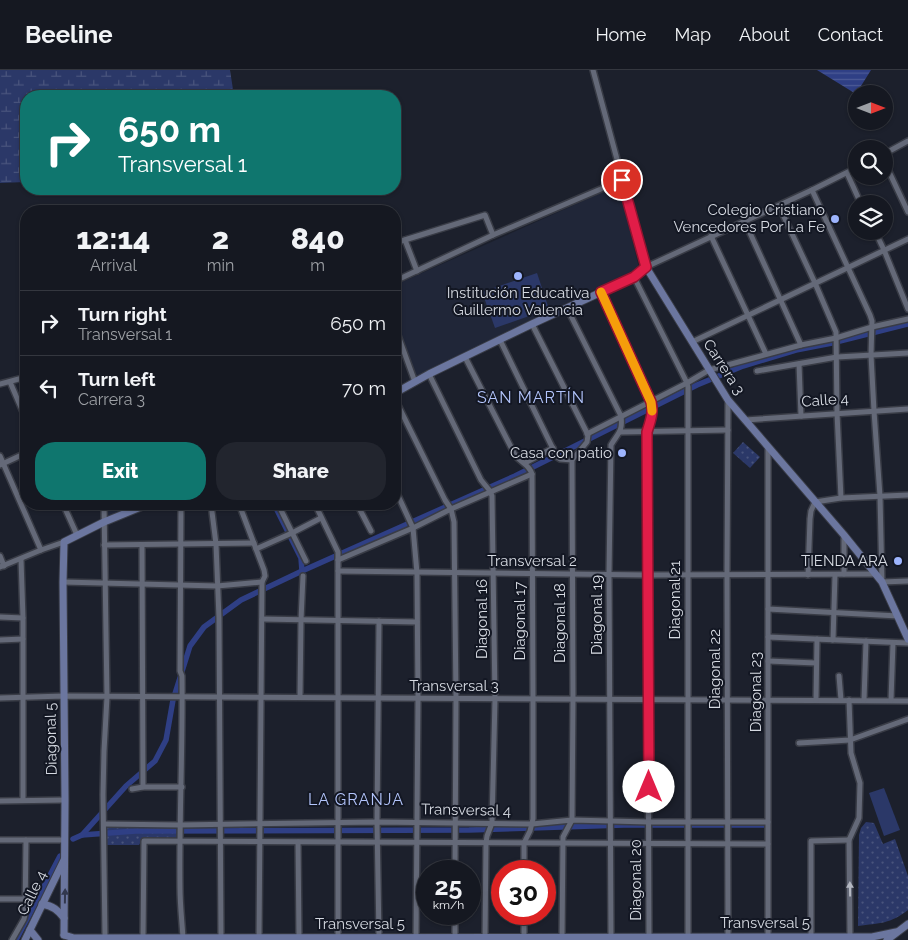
<!DOCTYPE html>
<meta charset="utf-8">
<style>
:root{--surface:#151821;--page:#22252e;--text:#f1f3f6;--muted:#9da0a5;--line:#34373f;--accent:#0f766e}
body{margin:0;font-family:Raleway,sans-serif;background:var(--page);color:var(--text);height:100vh;display:flex;flex-direction:column;font-size:19px;white-space:nowrap}
*{box-sizing:border-box;margin:0}
p{font-size:16px;color:var(--muted)}
.icon{flex:none;width:28px;height:28px;fill:none;stroke:currentColor;stroke-width:2;stroke-linecap:round;stroke-linejoin:round}
.map{position:relative;flex:1;overflow:hidden}
.sheet{position:absolute;left:20px;top:135px;width:381px;height:305px;display:flex;flex-direction:column;background:var(--surface);border-radius:20px;box-shadow:0 1px 4px #0004,0 0 0 1px var(--line)}
.sheet>*{flex:none}
.hud{position:absolute;left:20px;top:20px;width:381px;height:105px;border-radius:20px;box-shadow:0 1px 4px #0004,0 0 0 1px var(--line);background:#0f766e;color:#fff;overflow:hidden}
.needle{width:32px;rotate:90deg}
.buttons{position:absolute;left:848px;top:15px;display:grid;gap:10px}
.buttons a{display:grid;place-items:center;width:45px;height:45px;border-radius:50%;background:var(--surface);box-shadow:0 1px 4px #0004,0 0 0 1px var(--line);font-size:25px}
.speed{position:absolute;left:416px;top:790px;display:flex;gap:10px;font-size:25px;font-weight:700;text-align:center}
.speed>*{display:grid;place-content:center;width:65px;height:65px;border-radius:50%;background:var(--surface);box-shadow:0 1px 4px #0004,0 0 0 1px var(--line);line-height:1}
.speed small{font-size:12px;font-weight:400}
.speed .limit{border:8px solid #d22;background:#fff;color:#111}
.pin{position:absolute;display:grid;place-items:center;width:42px;height:42px;color:#fff;margin:-21px;border:2px solid #fff;border-radius:50%;box-shadow:0 1px 5px #0007}
.me{position:absolute;width:55px;margin:-28px;rotate:0deg;stroke-linejoin:round;filter:drop-shadow(0 0 4px #0008)}
.turn{display:flex;align-items:center;gap:18px;height:105px;padding:0 15px;font-size:22px}
.turn .icon{width:65px;height:65px;stroke-width:2.5}
.turn b{display:block;font-size:35px;line-height:42px}
.eta{display:flex;justify-content:space-evenly;align-items:center;height:85px;text-align:center}
.eta b{font-size:30px;font-weight:800;line-height:35px}
.action{display:flex;gap:10px;margin-top:auto;padding:10px 15px}
.action a{flex:1;height:58px;border-radius:20px;background:var(--accent);color:#fff;font-size:20px;font-weight:800;line-height:58px;text-align:center}
.action a+a{background:var(--page);color:var(--text)}
ul{padding:0;list-style:none}
li{display:flex;align-items:center;gap:15px;height:65px;padding:0 15px;border-top:1px solid var(--line)}
li div{flex:1}
li b{display:block;font-size:19px}
li em{font-style:normal}
header{display:flex;align-items:center;gap:30px;box-sizing:border-box;height:70px;padding:0 25px;background:var(--surface);border-bottom:1px solid var(--line)}
header strong{font-size:24px}
nav{display:flex;gap:28px;margin-inline-start:auto;font-size:18px}
.map>svg:first-child{display:block}
</style>
<header>
<strong>Beeline</strong>
<nav><a>Home</a><a>Map</a><a>About</a><a>Contact</a></nav>
</header>
<div class="map">
<svg width="908" height="870" viewBox="0 0 908 870">
<defs>
<pattern id="green-dots" width="8" height="8" patternUnits="userSpaceOnUse" patternTransform="scale(1.25)"><rect width="8" height="8" fill="#2b3868"/><path d="M2 2h.1M6 6h.1" fill="none" stroke="#49547d" stroke-width="1.8" stroke-linecap="round"/></pattern>
<pattern id="wetland-marsh" width="20" height="14" patternUnits="userSpaceOnUse" patternTransform="scale(1.25)"><rect width="20" height="14" fill="#2b3868"/><path d="M1 5h8M5 5V1M11 12h8M15 12V8" fill="none" stroke="#49547d"/></pattern>
<pattern id="water-rules" width="6" height="5" patternUnits="userSpaceOnUse" patternTransform="scale(1.25)"><rect width="6" height="5" fill="#2f3f85"/><path d="M0 2.5h6" fill="none" stroke="#4c5a96"/></pattern>
</defs>
<rect width="100%" height="100%" fill="#1c202c"/>
<g fill="#202638">
<polygon points="619,115 639,198 415,307 395,250 395,215"/>
<polygon points="104,434 148,434 104,452"/>
</g>
<g fill="url(#green-dots)">
<polygon points="743,372 760,387 750,398 733,383"/>
<path d="M866 752 874 753 883 774 895 769 908 806V840C890 854 880 853 858 856L859 765 861 758Z"/>
<polygon points="176,755 179,759 179,765 175,769 142,770 139,775 106,775 106,756"/>
</g>
<polygon fill="url(#wetland-marsh)" points="0,0 230,0 234,26 26,26 26,112 0,113"/>
<g fill="#2b3868">
<polygon points="537,203 549,239 495,258 482,222"/>
<polygon points="884,718 900,760 884,766 869,723"/>
</g>
<polygon fill="url(#water-rules)" points="817,0 871,0 856,24"/>
<g fill="none" stroke-linecap="round" stroke-linejoin="round">
<g stroke="#2f3f85" stroke-width="5.5">
<polyline points="274,434 301,488 302,501"/>
<polyline points="82,765 136,761 469,760 624,755 767,755"/>
<polyline points="73,769 82,765 126,716 155,691 166,670 173,630 190,576 204,557 241,530 302,501 515,406 697,315 743,296 796,280 832,273 908,254"/>
<polyline points="16,870 60,786"/>
</g>
<g stroke="#393c46" stroke-width="8">
<g id="street">
<polyline points="593,0 646,197 812,120 856,98"/>
<polyline points="884,84 908,71"/>
<polyline points="884,91 908,142"/>
<polyline points="847,103 861,134"/>
<polyline points="812,120 870,245 872,251 871,285 874,341 880,426 882,512 908,511"/>
<polyline points="779,136 815,213 836,262 837,343 841,428"/>
<polyline points="745,152 801,275"/>
<polyline points="875,161 884,180 908,239"/>
<polyline points="711,166 766,284"/>
<polyline points="405,170 417,201"/>
<polyline points="395,173 485,145 493,165"/>
<polyline points="634,207 687,313 688,317 688,867"/>
<polyline points="395,211 493,165 622,110"/>
<path d="M601 222 651 332C654 342 650 352 647 362L649 869"/>
<path d="M567 238 621 346C623 362 618 363 611 375L609 504 611 867"/>
<polyline points="532,254 588,365 587,372 572,390 573,629 572,750 563,767 562,868"/>
<polyline points="395,257 415,312"/>
<polyline points="500,270 557,387 560,389 572,390"/>
<polyline points="692,272 908,169"/>
<path d="M465 287 515 385C521 393 529 394 532 404L533 629V749L530 761 524 773V801"/>
<polyline points="799,294 801,346"/>
<polyline points="757,301 837,287 908,283"/>
<polyline points="429,304 481,410 490,421 492,426 495,629 492,753 487,766 486,773 485,868"/>
<polyline points="10,312 26,349"/>
<polyline points="0,314 26,307"/>
<polyline points="395,329 445,430 451,439 454,452 456,628 455,801"/>
<polyline points="745,350 908,339"/>
<polyline points="621,362 728,360"/>
<polyline points="587,364 687,313 709,300 801,275 836,268 872,257 908,249"/>
<polyline points="768,378 768,867"/>
<polyline points="0,386 41,480"/>
<polyline points="525,393 553,378"/>
<polyline points="0,395 26,383"/>
<polyline points="395,419 413,458 417,503 418,628 416,868"/>
<polyline points="63,434 77,465"/>
<polyline points="104,434 107,627 104,681 103,725 105,867"/>
<path d="M181 434 180 601 182 606C183 677 179 747 180 818 180 835 182 851 183 868"/>
<polyline points="211,434 216,474 219,548 221,868"/>
<polyline points="239,434 264,500 265,506 262,512 259,868"/>
<polyline points="278,434 306,491"/>
<polyline points="315,434 338,482 338,870"/>
<polyline points="357,434 371,461"/>
<polyline points="104,475 254,473"/>
<polyline points="142,475 143,717"/>
<polyline points="256,479 292,463 321,448"/>
<polyline points="0,486 4,496"/>
<polyline points="21,489 23,548 23,730"/>
<polyline points="338,490 413,458 451,439 532,404"/>
<polyline points="0,497 41,480 64,472"/>
<polyline points="338,501 648,505 875,504"/>
<polyline points="844,504 844,465"/>
<polyline points="808,505 810,449 811,441 815,432 841,428 908,425"/>
<polyline points="63,512 217,516 262,512"/>
<polyline points="768,539 898,546"/>
<polyline points="0,547 23,548"/>
<polyline points="262,549 417,552"/>
<polyline points="768,567 908,573"/>
<polyline points="0,570 23,569"/>
<polyline points="833,570 835,505"/>
<polyline points="768,591 816,593"/>
<polyline points="839,606 841,630"/>
<polyline points="300,627 301,550 303,506"/>
<polyline points="0,628 64,626 908,631"/>
<polyline points="816,630 817,569"/>
<polyline points="849,630 851,683 860,713 859,748 849,770 850,867"/>
<polyline points="864,630 866,571"/>
<polyline points="891,630 893,573"/>
<polyline points="799,673 850,670 908,649"/>
<polyline points="132,719 143,717 182,717"/>
<polyline points="0,731 65,730"/>
<polyline points="104,754 180,755 377,752 532,754 572,750 649,752 768,752"/>
<polyline points="0,770 65,770"/>
<polyline points="298,772 299,868"/>
<polyline points="0,829 25,829"/>
<polyline points="455,844 455,870"/>
<polyline points="379,867 377,752 379,551"/>
<polyline points="728,867 727,504 728,330"/>
<polyline points="811,867 811,771 849,770"/>
<polyline points="143,868 144,771 768,774"/>
<polyline points="524,868 524,844"/>
<polyline points="12,870 24,849 25,845 26,770"/>
</g>
</g>
<g stroke="#393c46" stroke-width="9">
<g id="secondary">
<polyline points="395,323 429,304 532,254 634,207 646,197 728,330 844,465 882,512 908,569"/>
<path d="M42 834C53 836 58 840 64 848"/>
<polyline points="30,860 38,870"/>
<polyline points="64,865 74,868 837,867 872,867 896,862"/>
<polyline points="64,865 65,730 63,512 64,472 104,452 148,434"/>
<polyline points="25,870 64,790"/>
<polyline points="887,870 908,854"/>
</g>
</g>
<use href="#street" stroke="#646978" stroke-width="5"/>
<use href="#secondary" stroke="#6b769f" stroke-width="7"/>
</g>
<defs><path id="oneway-solid" d="M-6-.8H1V-3.2L6.5 0L1 3.2V.8H-6Z" transform="scale(1.25)"/></defs>
<use fill="#b4b8c2" href="#oneway-solid" transform="translate(850 819) rotate(-91)"/>
<use fill="#32384e" href="#oneway-solid" transform="translate(65 826) rotate(-89)"/>
<g fill="none" stroke-linecap="round" stroke-linejoin="round">
<g stroke="#92132f" stroke-width="12">
<path id="route" d="M622 110 646 197 634 207 601 222 651 332C654 342 650 352 647 362L649 717"/>
</g>
<use href="#route" stroke="#e11d48" stroke-width="9"/>
<polyline stroke="#f59e0b" stroke-width="9" points="601,222 651,332 652,341"/>
</g>
<g fill="#9db4fd" stroke="#131723" stroke-width="2">
<circle cx="835" cy="149" r="5"/>
<circle cx="518" cy="206" r="5"/>
<circle cx="622" cy="383" r="5"/>
<circle cx="898" cy="491" r="5"/>
</g>
<g text-anchor="middle" dominant-baseline="central" stroke-width="4" stroke-linejoin="round" paint-order="stroke">
<g font-size="15" fill="#d6dae2" stroke="#131723" text-anchor="end">
<text x="825" y="140">Colegio Cristiano<tspan x="825" dy="17">Vencedores Por La Fe</tspan></text>
<text x="518" y="223" text-anchor="middle">Institución Educativa<tspan x="518" dy="17">Guillermo Valencia</tspan></text>
<text x="612" y="383">Casa con patio</text>
<text x="888" y="491">TIENDA ARA</text>
</g>
<g font-size="15" fill="#d6dae2" stroke="#131723">
<text transform="translate(724 297) rotate(57)">Carrera 3</text>
<text transform="translate(825 330) rotate(-4)">Calle 4</text>
<text x="532" y="491">Transversal 2</text>
<text transform="translate(675 530) rotate(-90)">Diagonal 21</text>
<text transform="translate(597 545) rotate(-90)">Diagonal 19</text>
<text transform="translate(482 549) rotate(-90)">Diagonal 16</text>
<text transform="translate(520 551) rotate(-90)">Diagonal 17</text>
<text transform="translate(560 553) rotate(-90)">Diagonal 18</text>
<text transform="translate(715 599) rotate(-90)">Diagonal 22</text>
<text x="454" y="616">Transversal 3</text>
<text transform="translate(756 622) rotate(-90)">Diagonal 23</text>
<text transform="translate(51 669) rotate(-91)">Diagonal 5</text>
<text transform="translate(466 740) rotate(1)">Transversal 4</text>
<text transform="translate(636 810) rotate(-90)">Diagonal 20</text>
<text transform="translate(32 823) rotate(-64)">Calle 4</text>
<text x="765" y="853">Transversal 5</text>
<text x="360" y="854">Transversal 5</text>
</g>
<g font-size="16" letter-spacing="1" fill="#b3c5fc" stroke="#131723">
<text x="531" y="327">SAN MARTÍN</text>
<text x="356" y="729">LA GRANJA</text>
</g>
</g>
</svg>
<div class="buttons">
<a><svg class="needle" viewBox="-14 -14 28 28"><path d="M0-13l5 13h-10z" fill="#e53935"/><path d="M0 13l5-13h-10z" fill="#9da0a5"/></svg></a>
<a><svg class="icon" aria-label="search" viewBox="0 0 24 24"><circle cx="10" cy="10" r="6"/><path d="M15 15l6 6"/></svg></a>
<a><svg class="icon" aria-label="layers" viewBox="0 0 24 24"><path d="M12 4l9 5-9 5-9-5zM3 14l9 5 9-5"/></svg></a>
</div>
<div class="speed"><div>25<small>km/h</small></div><div class="limit">30</div></div>
<div class="pin" style="left:622px;top:110px;background:#d93025"><svg class="icon" aria-label="arrive" viewBox="0 0 24 24"><path d="M6 21V4h12l-3 4 3 4H6"/></svg></div>
<svg class="me" style="left:649px;top:717px" viewBox="-20 -20 40 40"><circle r="19" fill="#fff"/><path d="M0-13L10 11 0 6-10 11z" fill="#e11d48"/></svg>
<div class="hud">
<div class="turn"><svg class="icon" aria-label="right" viewBox="0 0 24 24"><path d="M7 20v-9h11M14 6l5 5-5 5"/></svg><div><b>650 m</b>Transversal 1</div></div>
</div>
<section class="sheet">
<div class="eta">
<div><b>12:14</b><p>Arrival</p></div>
<div><b>2</b><p>min</p></div>
<div><b>840</b><p>m</p></div>
</div>
<ul>
<li><svg class="icon" aria-label="right" viewBox="0 0 24 24"><path d="M7 20v-9h11M14 6l5 5-5 5"/></svg><div><b>Turn right</b><p>Transversal 1</p></div><em>650 m</em></li>
<li><svg class="icon" aria-label="left" viewBox="0 0 24 24"><path d="M17 20v-9H6M10 6l-5 5 5 5"/></svg><div><b>Turn left</b><p>Carrera 3</p></div><em>70 m</em></li>
</ul>
<div class="action"><a>Exit</a><a>Share</a></div>
</section>
</div>
